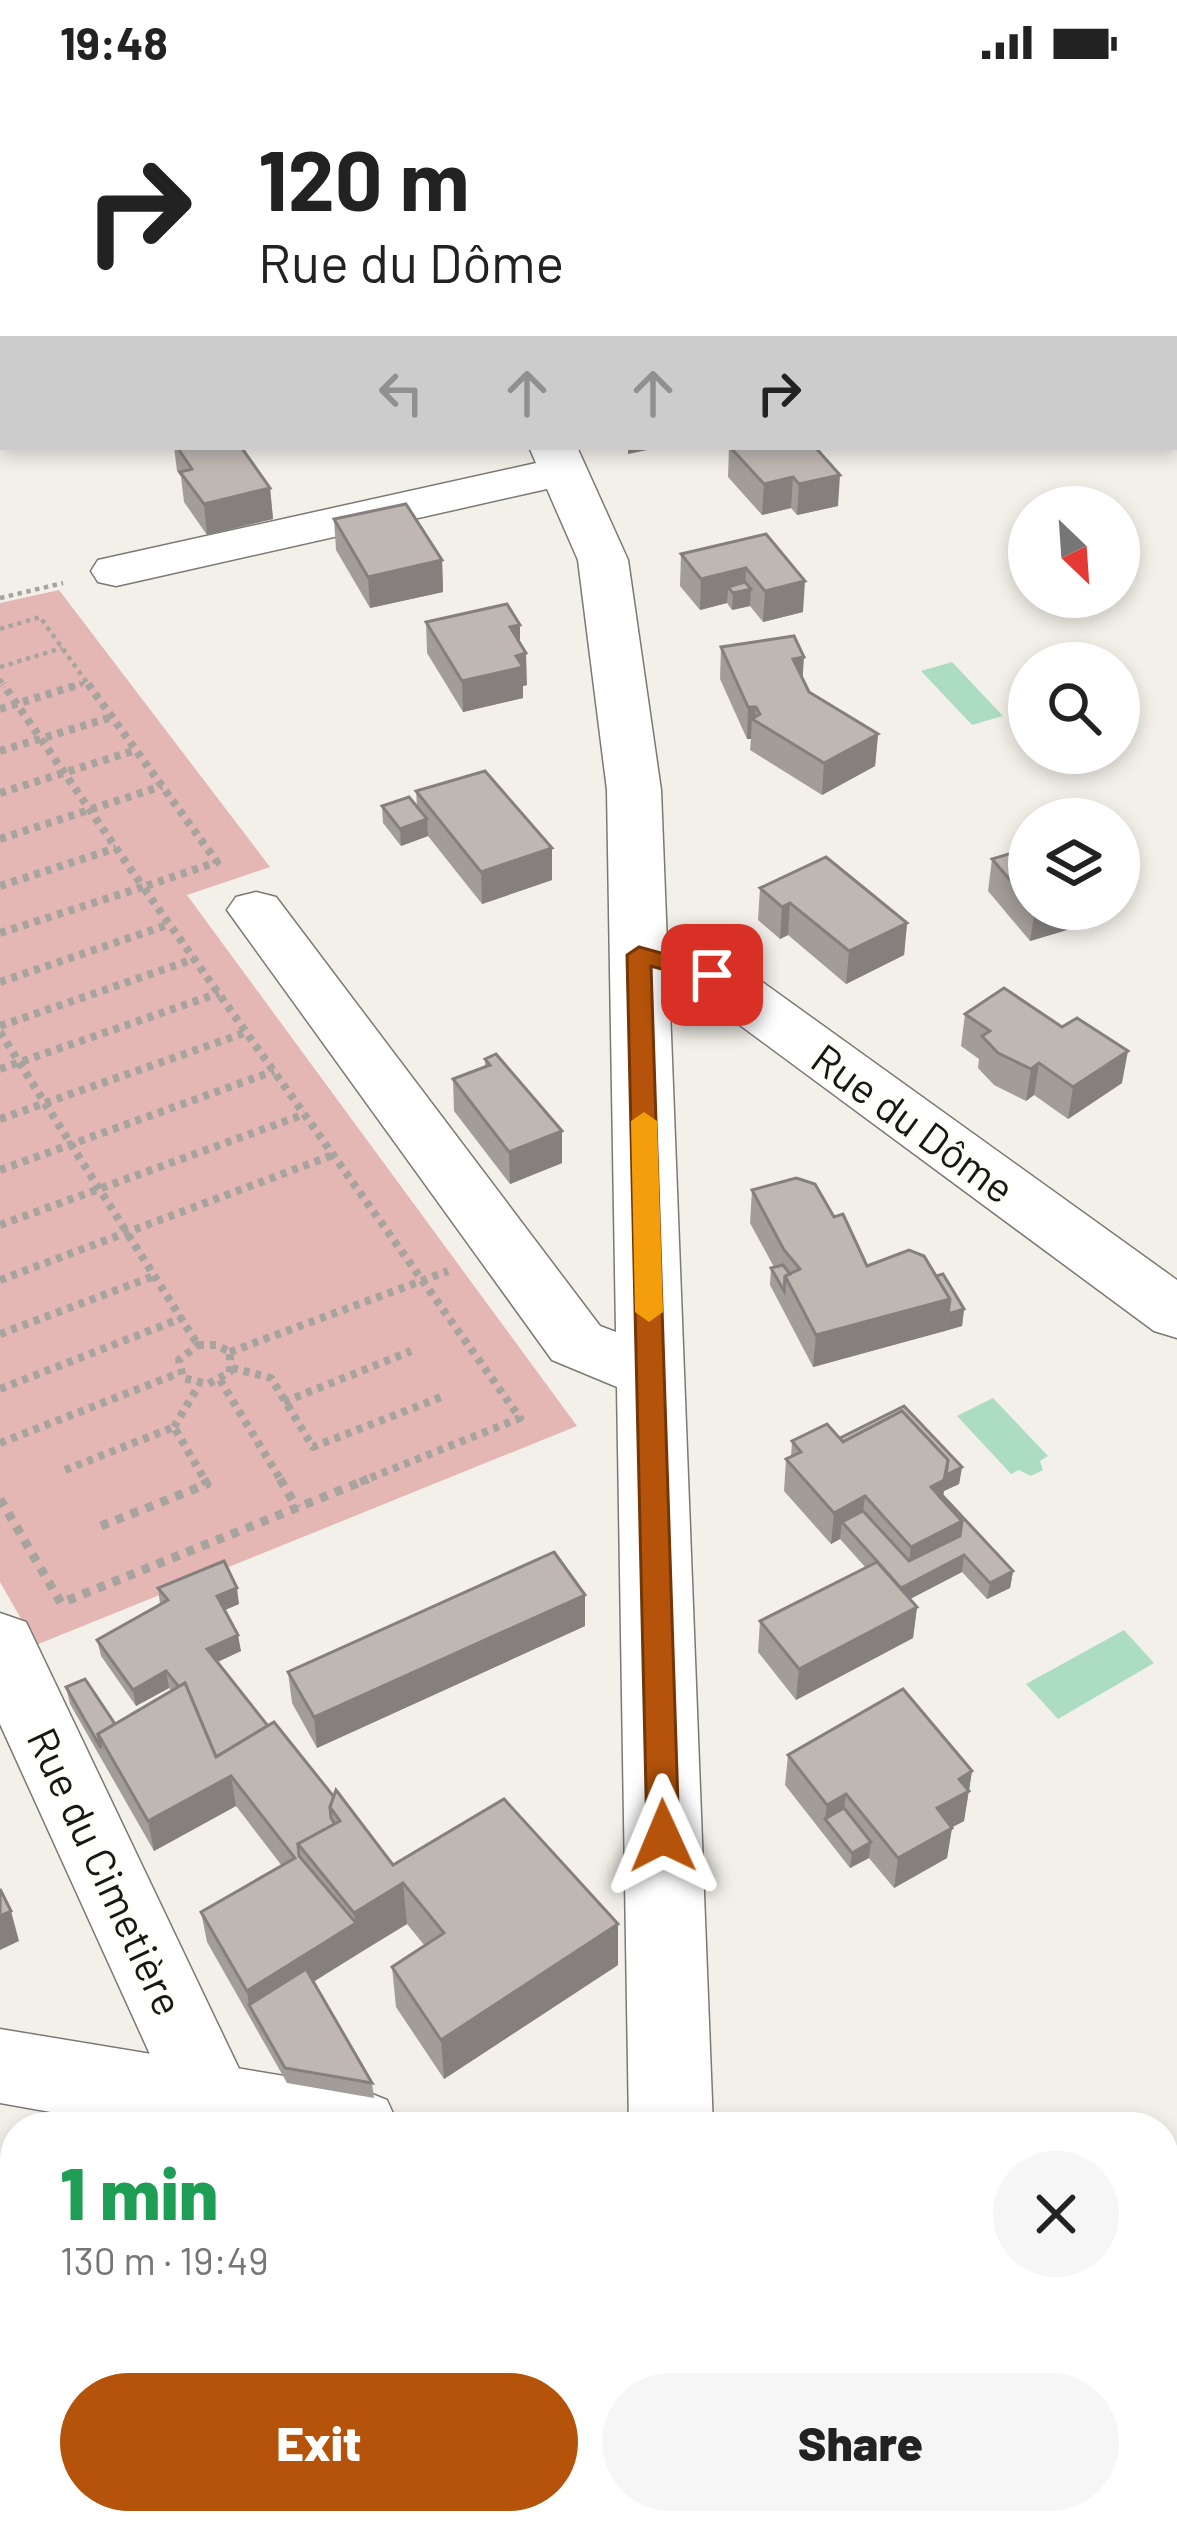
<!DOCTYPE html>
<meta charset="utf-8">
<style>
:root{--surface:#fff;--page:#f6f6f6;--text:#222;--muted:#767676;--accent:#b45309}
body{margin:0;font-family:Barlow,sans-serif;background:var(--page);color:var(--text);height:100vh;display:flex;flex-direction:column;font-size:45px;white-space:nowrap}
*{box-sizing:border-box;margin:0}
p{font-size:39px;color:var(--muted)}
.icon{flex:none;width:66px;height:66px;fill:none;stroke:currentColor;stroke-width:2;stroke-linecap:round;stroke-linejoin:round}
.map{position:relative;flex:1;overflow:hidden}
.sheet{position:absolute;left:0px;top:2028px;width:1179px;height:423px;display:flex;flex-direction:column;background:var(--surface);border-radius:48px 48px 0 0;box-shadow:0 6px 18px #0003}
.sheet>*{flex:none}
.hud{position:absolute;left:0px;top:0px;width:1179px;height:366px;box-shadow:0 6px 18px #0003;background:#fff;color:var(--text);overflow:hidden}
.needle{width:78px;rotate:155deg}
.controls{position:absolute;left:1008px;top:402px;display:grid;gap:24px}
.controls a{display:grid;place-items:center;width:132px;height:132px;border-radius:50%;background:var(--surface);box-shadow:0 6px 18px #0003;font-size:60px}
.pin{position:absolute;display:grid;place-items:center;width:102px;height:102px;color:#fff;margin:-51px;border-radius:24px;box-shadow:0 6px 18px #0006}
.me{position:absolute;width:132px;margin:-66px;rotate:359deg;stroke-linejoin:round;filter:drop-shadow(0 0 9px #0008)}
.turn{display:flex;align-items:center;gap:42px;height:252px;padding:0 60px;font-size:54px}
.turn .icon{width:156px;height:156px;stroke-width:2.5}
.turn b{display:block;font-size:84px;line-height:102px}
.lanes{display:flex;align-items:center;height:114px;padding:0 60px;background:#0003;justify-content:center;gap:60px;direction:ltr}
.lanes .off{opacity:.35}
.round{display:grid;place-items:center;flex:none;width:126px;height:126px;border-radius:63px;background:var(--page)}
.head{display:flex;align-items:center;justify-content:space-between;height:204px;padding:0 60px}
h1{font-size:72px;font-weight:800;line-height:90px;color:#1e9e55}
.primary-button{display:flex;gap:24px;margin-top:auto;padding:24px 60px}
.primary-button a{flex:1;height:138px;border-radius:72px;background:var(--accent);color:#fff;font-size:48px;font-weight:800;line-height:138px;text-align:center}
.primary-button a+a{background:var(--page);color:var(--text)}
.status{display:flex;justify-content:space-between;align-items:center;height:84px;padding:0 60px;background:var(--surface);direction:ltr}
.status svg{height:33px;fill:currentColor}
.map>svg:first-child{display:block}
</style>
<div class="status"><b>19:48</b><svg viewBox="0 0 49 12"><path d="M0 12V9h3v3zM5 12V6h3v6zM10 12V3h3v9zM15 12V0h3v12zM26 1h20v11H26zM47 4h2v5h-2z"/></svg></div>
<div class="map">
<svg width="1177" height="2449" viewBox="0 0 1177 2449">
<rect width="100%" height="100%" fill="#f3f0e9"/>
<polygon fill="#e5b7b4" points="59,506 270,783 187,811 577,1342 36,1561 0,1498 0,519"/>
<g fill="#acddc2">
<polygon points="952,578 1003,632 972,641 921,587"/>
<polygon points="993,1314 1048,1372 1040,1377 1043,1386 1031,1392 1019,1386 1011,1390 957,1332"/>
<polygon points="1124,1546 1154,1579 1058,1635 1026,1600"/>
</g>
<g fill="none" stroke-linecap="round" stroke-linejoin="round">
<g stroke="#7b7972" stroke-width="3">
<g id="minor">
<polygon points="196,0 236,0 238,3 198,3"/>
<rect x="0" y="49" width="3" height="24"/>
<polygon points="529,363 577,363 628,476 661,706 667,860 733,877 1177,1196 1177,1254 1154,1247 691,905 669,898 713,2043 629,2043 617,1303 552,1276 227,826 236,813 256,808 276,813 600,1242 616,1248 607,706 578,476 547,405 116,502 98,498 91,487 98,476 116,472 536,379"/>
<polygon points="0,1529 26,1538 241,1989 253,2016 241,2043 183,2043 0,1640"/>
<polygon points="423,2436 516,2436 521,2449 428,2449"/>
</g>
</g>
<g stroke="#7b7972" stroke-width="3">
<g id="major">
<polygon points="0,1945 357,2004 387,2016 399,2043 135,2043 0,2019"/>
<polygon points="911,2436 1009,2436 1014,2449 916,2449"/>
</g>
</g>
<g stroke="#a7a49f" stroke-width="4.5" stroke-dasharray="4.5 4.5" stroke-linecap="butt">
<polyline points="0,514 63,499"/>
<polyline points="0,545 40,533 90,603"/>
<polyline points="0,583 62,564"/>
<polyline points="0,595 5,603"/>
<polyline points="71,603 87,598"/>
</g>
<g stroke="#a7a49f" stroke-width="8" stroke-dasharray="6 6" stroke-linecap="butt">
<polyline points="88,600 217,778 143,803 520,1334 360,1398"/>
<polyline points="0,625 81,600"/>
<polyline points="0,667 112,633"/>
<polyline points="0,709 136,666"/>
<polyline points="0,755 162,702"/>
<polyline points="0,802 116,764"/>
<polyline points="0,849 143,803 3,600"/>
<polyline points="0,898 170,840"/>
<polyline points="0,942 194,875"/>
<polyline points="0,948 198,1261"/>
<polyline points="0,985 219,909"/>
<polyline points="0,1035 247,948"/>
<polyline points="0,1086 274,987"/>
<polyline points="0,1141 305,1030"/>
<polyline points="0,1196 333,1071"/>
<polyline points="0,1250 154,1192"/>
<polygon points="198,1261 216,1261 230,1268 230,1288 208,1300 183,1294 179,1276"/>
<polyline points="230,1268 448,1187"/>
<polyline points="232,1284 271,1294 313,1363 444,1312"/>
<polyline points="220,1296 282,1398"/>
<polyline points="0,1305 182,1234"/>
<polyline points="284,1318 411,1267"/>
<polyline points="174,1343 199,1301"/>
<polyline points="0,1359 179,1289"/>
<polyline points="65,1386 174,1343 206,1398"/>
</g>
<g stroke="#a7a49f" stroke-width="9" stroke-dasharray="8 8" stroke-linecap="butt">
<polyline points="280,1395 297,1424"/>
<polyline points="0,1415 61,1519 368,1395"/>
<polyline points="101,1442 207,1400 204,1395"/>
</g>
<use href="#minor" fill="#fff" fill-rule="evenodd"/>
<use href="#major" fill="#fff" fill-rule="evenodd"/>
</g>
<g fill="#a39d99">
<polygon points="101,0 214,0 214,3 102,3"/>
<polygon points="501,0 610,0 611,3 501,3"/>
<polygon points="825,0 897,0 897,3 827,3"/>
<polygon points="174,363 243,363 270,404 273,435 207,451 184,418 181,393 177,387"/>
<polygon points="729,363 768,363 838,422 797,431 791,424 762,431 728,393"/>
<polygon points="334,435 442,476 443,508 370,524 336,466"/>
<polygon points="766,450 803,528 763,538 750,522 732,526 727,519 700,526 680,502 681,470"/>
<polygon points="426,538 520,559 527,601 523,602 523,614 463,628 427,569"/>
<polygon points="721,563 803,596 809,608 878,650 875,682 822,711 750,666 751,655 747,655 720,595"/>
<polygon points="416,707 552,796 482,820 428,752 401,762 383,739 382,722 417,722"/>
<polygon points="1029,764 1029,825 1109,825 1107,834 1030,857 988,807 992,775"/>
<polygon points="760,804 907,839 904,871 846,900 788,851 780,855 758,836"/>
<polygon points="965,930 1122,999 1068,1035 1034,1011 1026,1017 994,1001 978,984 979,975 961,962"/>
<polygon points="485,975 562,1047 562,1079 510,1100 454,1027 453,995 485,982"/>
<polygon points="752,1106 834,1133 867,1182 936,1192 964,1225 962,1242 813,1283 770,1201 771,1184 774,1183 750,1139"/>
<polygon points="840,1354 962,1383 959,1400 944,1407 943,1411 1013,1487 1010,1504 987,1515 962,1488 910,1515 917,1523 913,1554 796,1616 758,1568 760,1537 866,1484 840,1455 831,1460 784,1407 786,1375 791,1373 792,1357"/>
<polygon points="158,1504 239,1520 225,1526 241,1567 217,1578 268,1642 393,1781 618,1840 618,1881 444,1995 396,1923 392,1883 425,1862 407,1840 313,1898 372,1999 374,2014 287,1999 207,1858 201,1828 282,1782 236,1722 154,1767 70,1620 66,1603 115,1640 172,1607 169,1604 136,1622 101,1572 97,1556 160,1520"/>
<polygon points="585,1542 317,1664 292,1619 288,1588"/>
<polygon points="788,1671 972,1687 964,1737 952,1743 947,1774 894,1804 869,1774 850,1784 785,1701"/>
<polygon points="530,2436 639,2436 640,2449 538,2449"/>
<polygon points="1091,2436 1164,2436 1177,2449 1103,2449"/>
</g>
<g fill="#85807d">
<polygon points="317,0 338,0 326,3 317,3"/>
<polygon points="628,363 662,363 628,370"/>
<polygon points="840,391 838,422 797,431 799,400"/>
<polygon points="793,393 791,424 762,431 764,400"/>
<polygon points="270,404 273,435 207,451 204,420"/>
<polygon points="442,476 443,508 370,524 368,493"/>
<polygon points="746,484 745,506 751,505 750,522 732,526 733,509 728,503 727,519 700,526 701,495"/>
<polygon points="805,497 803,528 763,538 765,507"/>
<polygon points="520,541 520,571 526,569 527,601 523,602 523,614 463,628 462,597 510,543"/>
<polygon points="804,573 802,604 793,575"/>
<polygon points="748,623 756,623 755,637 752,635 751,655 747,655"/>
<polygon points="878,650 875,682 822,711 824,679"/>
<polygon points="427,735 428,752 401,762 400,745"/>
<polygon points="552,764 552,796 482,820 481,788"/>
<polygon points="790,819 788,851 780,855 782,823"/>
<polygon points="1035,825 1109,825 1107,834 1030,857"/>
<polygon points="907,839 904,871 846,900 849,867"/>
<polygon points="1128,967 1122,999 1068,1035 1073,1003"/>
<polygon points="1039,979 1034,1011 1026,1017 1031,985"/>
<polygon points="562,1047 562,1079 510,1100 509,1068"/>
<polygon points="950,1215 945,1247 813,1283 816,1251"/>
<polygon points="964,1225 962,1242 945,1247 948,1230"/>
<polygon points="948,1376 962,1383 959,1400 944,1407 940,1427 931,1403"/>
<polygon points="865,1412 861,1444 842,1438 840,1455 831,1460 834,1429"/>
<polygon points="962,1437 957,1468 907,1494 911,1463"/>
<polygon points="964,1471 962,1488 889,1526 891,1510"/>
<polygon points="1013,1487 1010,1504 987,1515 990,1499"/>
<polygon points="237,1504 239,1520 220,1528 217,1512"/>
<polygon points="585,1511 585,1542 317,1664 314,1633"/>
<polygon points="917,1523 913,1554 796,1616 799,1585"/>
<polygon points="238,1551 241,1567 209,1582 207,1565"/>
<polygon points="166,1587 169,1604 136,1622 133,1606"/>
<polygon points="972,1687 964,1737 932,1754 937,1724 959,1695"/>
<polygon points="231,1692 236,1722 154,1767 148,1737"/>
<polygon points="846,1710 842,1740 825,1735 827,1721"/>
<polygon points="952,1744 947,1774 894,1804 898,1774"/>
<polygon points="871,1758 869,1774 850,1784 852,1769"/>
<polygon points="403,1799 407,1840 359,1869 354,1829"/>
<polygon points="11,1827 19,1857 0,1866 0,1832"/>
<polygon points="356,1839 359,1869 256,1934 249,1921 247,1907"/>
<polygon points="618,1840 618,1881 444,1995 441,1956"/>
<polygon points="15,2287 15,2329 0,2338 0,2295"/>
<polygon points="640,2438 640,2449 625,2449"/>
</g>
<g fill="#beb7b2" stroke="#85807d" stroke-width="3">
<polygon points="259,0 298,0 303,3 253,2"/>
<polygon points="471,0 485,0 490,3 461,3"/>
<polygon points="520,0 611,0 601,3 525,3"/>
<rect x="0" y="17" width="3" height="15"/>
<polygon points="177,363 241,363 270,404 204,420 180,388 192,385"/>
<polygon points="730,363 815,363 840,391 799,400 793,393 764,400"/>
<polygon points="406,420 442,476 368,493 334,435"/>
<polygon points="766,450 805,497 765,507 746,484 701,495 681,470"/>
<polygon points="745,498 751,505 733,509 728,503"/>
<polygon points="507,520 520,541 510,543 526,569 516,572 523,583 462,597 426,538"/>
<polygon points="794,552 804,573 793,575 809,608 878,650 824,679 752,635 760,630 756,623 748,623 721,563"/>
<polygon points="485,687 552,764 481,788 416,707"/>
<polygon points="409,713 427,735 400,745 382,722"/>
<polygon points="1029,764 1029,818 992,775"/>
<polygon points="826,773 907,839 849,867 790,819 782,823 760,804"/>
<polygon points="1004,904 1062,943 1077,934 1128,967 1073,1003 1039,979 1031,985 998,969 982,952 990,947 965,930"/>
<polygon points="496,970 562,1047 509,1068 453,995 490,981 485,975"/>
<polygon points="796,1094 815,1100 834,1133 843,1130 867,1182 909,1166 924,1172 950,1215 816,1251 785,1192 800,1185 784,1166 752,1106"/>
<polygon points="783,1181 790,1190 785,1192 784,1207 771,1184"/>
<polygon points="943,1190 964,1225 948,1230 950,1215 936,1192"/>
<polygon points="904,1322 962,1383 946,1391 948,1376 902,1327 843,1358 840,1354"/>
<polygon points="902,1327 948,1376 944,1396 931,1403 962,1437 911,1463 865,1412 834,1429 786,1375 801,1368 792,1357 827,1340 843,1358"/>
<polygon points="942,1411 1013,1487 990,1499 964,1471 901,1504 842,1438 863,1427 909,1477 960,1452 962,1437 939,1412"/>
<polygon points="554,1468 585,1511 314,1633 288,1588"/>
<polygon points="224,1477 237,1504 217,1512 238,1551 207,1565 268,1642 216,1673 185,1599 179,1603 166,1587 133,1606 97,1556 168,1516 158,1504"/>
<polygon points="877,1478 917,1523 799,1585 760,1537"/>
<polygon points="85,1595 115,1640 98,1650 101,1664 66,1603"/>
<polygon points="185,1599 216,1673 274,1638 334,1713 330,1723 331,1734 335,1740 298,1760 299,1772 356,1839 247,1907 201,1828 295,1774 231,1692 148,1737 98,1650"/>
<polygon points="903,1605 972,1687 959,1695 969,1707 937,1724 952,1744 898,1774 846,1710 827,1721 788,1671"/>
<polygon points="336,1706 393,1781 504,1715 618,1840 441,1956 392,1883 444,1849 403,1799 354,1829 298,1760 340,1737 330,1723"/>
<polygon points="844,1724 871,1758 852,1769 825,1735"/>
<polygon points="0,1805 11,1827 0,1832"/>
<polygon points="306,1885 372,1999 285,1984 249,1921"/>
<polygon points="15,2092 15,2287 0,2295 0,2100"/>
<polygon points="1164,2317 1173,2327 1177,2323 1177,2449 1144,2449 1132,2436 1164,2436"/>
<polygon points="15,2392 15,2436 186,2436 193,2449 0,2449 0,2400"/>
<polygon points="367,2436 370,2436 380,2449 351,2449"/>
<polygon points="544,2436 639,2436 640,2438 625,2449 551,2449"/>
<polygon points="685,2436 890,2436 901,2449 679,2449 675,2445"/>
<polygon points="398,2440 405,2449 382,2449"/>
</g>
<polygon fill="#b45309" stroke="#753606" stroke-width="3" points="639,863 720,885 724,891 712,899 651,882 679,1752 674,1762 663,1766 651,1762 647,1752 627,871"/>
<polygon fill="#f59e0b" points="644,1028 657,1037 663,1228 649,1238 635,1228 631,1037"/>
<g text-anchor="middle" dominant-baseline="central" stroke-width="9" stroke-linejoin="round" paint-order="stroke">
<g font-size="42" fill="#181714" stroke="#fffef9">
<text transform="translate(914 1038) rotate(36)">Rue du Dôme</text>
<text transform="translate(107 1787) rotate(65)">Rue du Cimetière</text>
</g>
</g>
</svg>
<div class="controls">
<a><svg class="needle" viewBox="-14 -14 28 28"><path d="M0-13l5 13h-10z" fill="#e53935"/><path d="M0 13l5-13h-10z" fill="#767676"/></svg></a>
<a><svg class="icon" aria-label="search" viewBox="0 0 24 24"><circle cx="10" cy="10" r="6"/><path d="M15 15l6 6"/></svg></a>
<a><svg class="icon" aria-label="layers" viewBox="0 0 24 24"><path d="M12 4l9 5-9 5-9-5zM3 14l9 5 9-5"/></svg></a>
</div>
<div class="pin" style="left:712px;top:891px;background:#d93025"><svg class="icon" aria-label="arrive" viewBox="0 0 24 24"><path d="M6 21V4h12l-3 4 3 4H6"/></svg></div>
<svg class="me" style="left:663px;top:1752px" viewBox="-20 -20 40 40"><path d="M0-17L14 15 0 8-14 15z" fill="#b45309" stroke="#fff" stroke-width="4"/></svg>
<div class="hud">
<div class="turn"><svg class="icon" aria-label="right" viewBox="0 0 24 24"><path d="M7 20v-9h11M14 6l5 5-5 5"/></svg><div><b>120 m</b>Rue du Dôme</div></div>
<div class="lanes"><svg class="icon off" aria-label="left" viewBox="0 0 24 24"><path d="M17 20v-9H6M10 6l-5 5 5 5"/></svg><svg class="icon off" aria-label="ahead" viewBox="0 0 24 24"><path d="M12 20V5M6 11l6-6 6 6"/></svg><svg class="icon off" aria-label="ahead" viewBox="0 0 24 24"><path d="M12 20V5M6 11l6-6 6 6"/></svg><svg class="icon" aria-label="right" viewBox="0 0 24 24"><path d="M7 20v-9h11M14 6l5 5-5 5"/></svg></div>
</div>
<section class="sheet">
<div class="head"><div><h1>1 min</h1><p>130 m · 19:49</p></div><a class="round"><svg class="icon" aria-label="close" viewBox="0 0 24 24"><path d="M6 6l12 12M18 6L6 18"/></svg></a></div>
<div class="primary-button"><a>Exit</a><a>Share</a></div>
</section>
</div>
